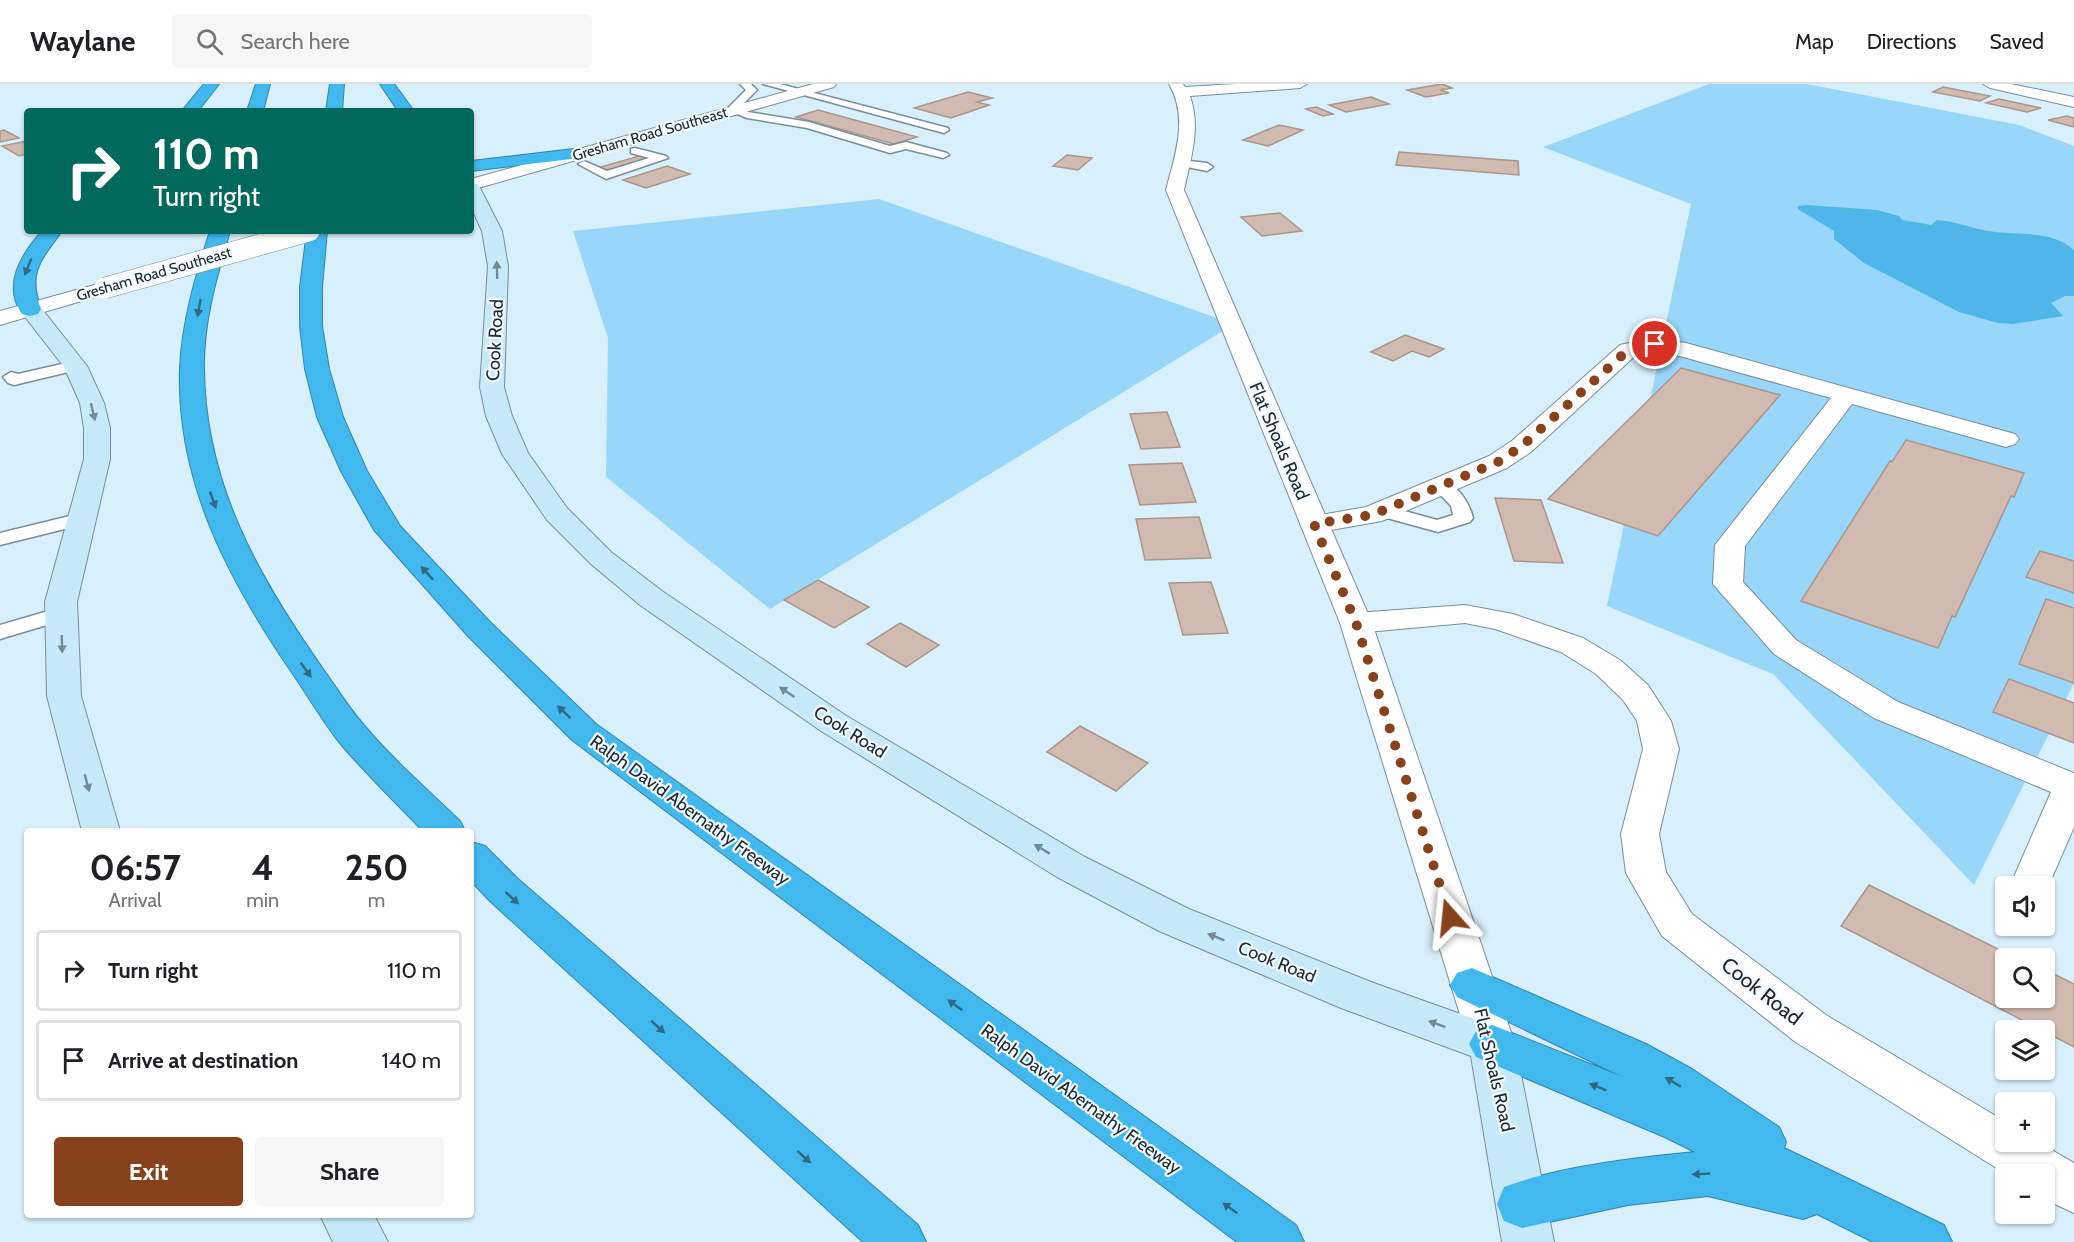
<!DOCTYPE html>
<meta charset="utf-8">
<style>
:root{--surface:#fff;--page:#f6f6f6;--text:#202124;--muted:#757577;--line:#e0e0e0;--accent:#87411b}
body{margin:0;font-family:Cabin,sans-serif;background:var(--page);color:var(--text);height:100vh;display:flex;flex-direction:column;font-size:22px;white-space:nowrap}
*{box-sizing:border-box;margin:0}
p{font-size:20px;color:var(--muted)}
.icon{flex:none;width:33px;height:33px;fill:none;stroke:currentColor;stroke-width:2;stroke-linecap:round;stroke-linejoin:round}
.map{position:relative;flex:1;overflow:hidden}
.drawer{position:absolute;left:24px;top:744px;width:450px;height:390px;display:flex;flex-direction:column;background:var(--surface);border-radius:6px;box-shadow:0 2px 4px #0004}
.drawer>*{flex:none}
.banner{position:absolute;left:24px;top:24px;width:450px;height:126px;border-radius:6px;box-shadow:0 2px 4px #0004;background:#00695c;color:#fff;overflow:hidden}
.tools{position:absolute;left:1995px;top:792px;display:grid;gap:12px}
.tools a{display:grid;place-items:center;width:60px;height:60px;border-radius:6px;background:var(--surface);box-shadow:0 2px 4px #0004;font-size:30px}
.pin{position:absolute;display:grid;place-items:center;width:51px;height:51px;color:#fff;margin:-26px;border:3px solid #fff;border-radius:50%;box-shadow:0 2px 6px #0007}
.me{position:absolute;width:66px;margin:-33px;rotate:342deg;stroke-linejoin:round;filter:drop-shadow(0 0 4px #0008)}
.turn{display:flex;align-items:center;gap:21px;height:126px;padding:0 30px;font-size:27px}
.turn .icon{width:78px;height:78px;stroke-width:2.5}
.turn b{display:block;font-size:42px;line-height:51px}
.eta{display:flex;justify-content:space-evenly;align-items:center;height:102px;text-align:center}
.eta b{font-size:36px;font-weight:700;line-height:42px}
.primary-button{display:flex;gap:12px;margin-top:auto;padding:12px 30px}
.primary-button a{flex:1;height:69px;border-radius:6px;background:var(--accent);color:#fff;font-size:24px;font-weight:700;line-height:69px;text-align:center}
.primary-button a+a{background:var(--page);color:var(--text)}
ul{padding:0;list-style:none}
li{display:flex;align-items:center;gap:18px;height:81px;margin:0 12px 9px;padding:0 18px;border:3px solid var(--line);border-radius:6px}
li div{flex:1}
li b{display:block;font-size:22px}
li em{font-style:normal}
header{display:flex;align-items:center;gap:36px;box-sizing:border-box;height:84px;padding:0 30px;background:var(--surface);border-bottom:2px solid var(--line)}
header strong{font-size:28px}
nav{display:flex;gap:33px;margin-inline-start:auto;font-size:21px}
.search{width:420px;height:54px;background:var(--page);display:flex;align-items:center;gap:15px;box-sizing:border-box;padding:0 21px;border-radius:6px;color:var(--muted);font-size:22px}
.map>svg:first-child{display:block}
</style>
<header>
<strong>Waylane</strong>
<div class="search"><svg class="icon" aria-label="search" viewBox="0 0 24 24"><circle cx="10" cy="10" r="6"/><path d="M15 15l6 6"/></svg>Search here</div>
<nav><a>Map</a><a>Directions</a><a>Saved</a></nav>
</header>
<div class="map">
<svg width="2074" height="1158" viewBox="0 0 2074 1158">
<rect width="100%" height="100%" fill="#d8effc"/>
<g fill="#98d7f9">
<polygon points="1709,0 1807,0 2019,41 2074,62 2074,599 1974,801 1773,590 1607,522 1691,120 1543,63"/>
<polygon points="879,115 1234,240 770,525 606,393 608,254 573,147"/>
</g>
<path fill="#4eb6e8" d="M1806 121 1877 126 1899 132 1902 136 1931 141 1937 136C1955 137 1971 144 1988 147 2017 152 2051 145 2074 166V212H2065L2051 219 2063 232 2013 240 1998 239 1959 228 1864 179 1834 155V147L1798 125V122Z"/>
<g fill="#d1bab0" stroke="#ac968c" stroke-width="1.5">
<polygon points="1442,0 1452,4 1440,6 1449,9 1426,13 1407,6"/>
<polygon points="1943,3 1990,12 1980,17 1933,8"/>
<polygon points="968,8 992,14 977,18 989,21 951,34 914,24"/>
<polygon points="1371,13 1389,20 1346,28 1329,21"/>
<polygon points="1999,15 2041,24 2027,28 1986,19"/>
<polygon points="1316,23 1333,30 1323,32 1306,25"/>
<polygon points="818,26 917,53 894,60 796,33"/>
<polygon points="2067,32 2074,34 2074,43 2048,36"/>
<polygon points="1279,41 1303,46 1268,62 1243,56"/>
<polygon points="4,46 19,54 0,58 0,47"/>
<polygon points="27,57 27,70 19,72 2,62"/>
<polygon points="1399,68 1518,77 1519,91 1396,81"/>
<polygon points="643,71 655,75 610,89 597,84"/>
<polygon points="1067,71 1092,74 1078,86 1053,82"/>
<polygon points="667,82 690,90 646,104 623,96"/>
<polygon points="1280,129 1302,147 1262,152 1241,133"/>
<polygon points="1405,251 1444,265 1429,273 1412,267 1393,277 1371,268"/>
<polygon points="1681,284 1780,311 1658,452 1548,415"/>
<polygon points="1167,328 1180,363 1141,365 1130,330"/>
<polygon points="1906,356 2024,389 2014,413 2011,412 1955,533 1952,532 1938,564 1801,517 1890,377 1892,378"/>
<polygon points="1182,379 1196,418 1140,421 1129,381"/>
<polygon points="1495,414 1541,416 1563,479 1514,477"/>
<polygon points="1199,433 1211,474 1145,476 1136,435"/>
<polygon points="2040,467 2074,477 2074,509 2026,493"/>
<polygon points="818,496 869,523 834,544 784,516"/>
<polygon points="1211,498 1228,549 1183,551 1169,499"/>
<polygon points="2046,515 2074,524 2074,599 2019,580"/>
<polygon points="900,539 939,561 906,583 867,560"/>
<polygon points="2009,595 2074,619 2074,659 1993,628"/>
<polygon points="1080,642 1148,679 1116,707 1047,668"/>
<polygon points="1869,801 2006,869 2007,867 2023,874 2006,874 2006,914 2044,914 2044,885 2074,900 2074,963 1841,842"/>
</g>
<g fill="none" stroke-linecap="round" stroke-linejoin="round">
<g stroke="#798e99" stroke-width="3">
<g id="service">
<polygon points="740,0 751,0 757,6 740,23 748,28 809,38 890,62 906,58 947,69 949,71 943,74 906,65 890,69 807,44 747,34 735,29 729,23 746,6"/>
<polygon points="763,0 780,0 948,44 949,46 944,49"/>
<polygon points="635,64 666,72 668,74 606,95 578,80 584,77 607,87 649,74 631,69 631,65"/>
<polygon points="1181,76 1207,79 1213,83 1207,87 1177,81 1177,77"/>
<polygon points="75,277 83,282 81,285 14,301 8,299 3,293 11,288 18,290"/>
<path d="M1441 396C1458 401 1469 418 1473 434L1470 438 1438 448 1376 431 1373 427 1376 423 1383 421 1437 436 1453 431 1451 422 1432 402 1434 398Z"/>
<polygon points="82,429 89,431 92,435 89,439 0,461 0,449"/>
<polygon points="62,523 70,524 73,529 70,534 0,555 0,541"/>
</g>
</g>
<g stroke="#798e99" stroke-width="2">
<g id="minor">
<polygon points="1647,255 1686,259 2015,350 2019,355 2015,360 2006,363 1852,320 1745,462 1743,498 1796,556 1898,618 2074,689 2074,743 2044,812 2044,802 2010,802 2051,708 1874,634 1774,570 1713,500 1715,461 1831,314 1676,271 1641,269 1636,271 1531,368 1507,384 1382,437 1314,449 1304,446 1300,440 1304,434 1366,423 1489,372 1513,356 1620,261"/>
<polygon points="1465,521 1513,530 1583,554 1620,576 1648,601 1671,637 1679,665 1659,750 1666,788 1692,830 1826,931 2006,1038 2006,1058 2038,1058 2074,1079 2074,1129 2044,1115 2044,1090 2006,1090 1794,957 1662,852 1626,789 1621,750 1643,665 1637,637 1623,616 1596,590 1561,568 1495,545 1465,539 1356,549 1345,546 1340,539 1345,532 1356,529"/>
</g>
</g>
<g stroke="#798e99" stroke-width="2">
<g id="tertiary">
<polygon points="813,0 836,0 834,3 471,106 471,95"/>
<path d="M1169 0H1183L1185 3 1235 0H1307L1300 4 1190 12C1201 44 1191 74 1184 106L1372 539 1515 960 1508 973 1492 979 1476 973 1469 960 1340 539 1166 106C1175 70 1189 35 1169 0Z"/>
<polygon points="1983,0 2011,0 2074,13 2074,23 1990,4"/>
<polygon points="105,198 112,200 116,204 112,208 0,241 0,227"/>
</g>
</g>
<g stroke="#798e99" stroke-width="2">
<g id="secondary">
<polygon points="471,99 477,100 480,104 502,147 508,182 504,303 512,332 528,369 567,424 611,468 662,507 845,631 1085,773 1189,825 1371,898 1508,947 1515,960 1554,1158 1502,1158 1471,972 1341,924 1159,847 1057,793 821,647 640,521 591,480 547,436 502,370 486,332 480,303 488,182 482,147 471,123"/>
<polygon points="30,218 38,220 87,282 104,319 110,344 110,375 77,518 81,612 120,747 82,747 47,612 45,518 84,375 84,344 80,319 64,283 19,225 22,220"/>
<polygon points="320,1131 374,1131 388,1158 333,1158"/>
</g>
</g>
<g stroke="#3586ab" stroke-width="2">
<g id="motorway">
<polygon points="204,0 219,0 198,27 182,27"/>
<polygon points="256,0 270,0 263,27 247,27"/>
<polygon points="330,0 344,0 342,27 326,27"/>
<polygon points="380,0 394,0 414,27 398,27"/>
<polygon points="582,64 590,69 588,73 471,87 471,77"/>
<path d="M42 147H62C41 176 27 188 41 225L38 230 30 232 22 230C2 200 22 170 42 147Z"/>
<path d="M210 147H230C217 192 203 238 204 285 205 400 259 494 323 585 336 603 348 623 363 640 392 675 427 705 460 737L465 747H423C395 718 365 689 339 658 322 636 308 612 293 590 230 498 176 399 180 284 182 237 196 191 210 147Z"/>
<polygon points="307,147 327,147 322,203 322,242 329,285 343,333 367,387 400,442 490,538 596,640 1296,1141 1304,1158 1237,1158 572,656 468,552 374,446 341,387 317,333 305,285 300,242 300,203"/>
<polygon points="471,758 485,762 518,795 918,1141 926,1158 863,1158 490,817 471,797"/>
<path d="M1472 884 1646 960 1692 985 1779 1043 1786 1058 1784 1064 1944 1141 1952 1158H1873L1817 1130 1803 1135 1708 1112 1628 1121 1522 1144 1504 1137 1497 1120 1504 1103C1560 1082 1635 1074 1695 1068L1667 1054 1476 973 1469 960 1476 947 1492 941 1623 993 1457 913 1450 901 1457 889Z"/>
</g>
</g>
<use href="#service" fill="#fff" fill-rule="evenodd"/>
<use href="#minor" fill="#fff" fill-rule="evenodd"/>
<use href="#tertiary" fill="#fff" fill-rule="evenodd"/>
<use href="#secondary" fill="#c6eafa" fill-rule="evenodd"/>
<use href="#motorway" fill="#41b8ee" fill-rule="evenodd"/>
<g stroke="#798e99" stroke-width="22" stroke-linecap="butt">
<polyline id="tertiary-bridge" points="105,204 309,147"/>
</g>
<use href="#tertiary-bridge" stroke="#fff" stroke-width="21"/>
</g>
<defs><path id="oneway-solid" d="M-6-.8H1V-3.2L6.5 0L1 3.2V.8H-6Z" transform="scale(1.5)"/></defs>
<g fill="#2f6984">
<use href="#oneway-solid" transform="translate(28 183) rotate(112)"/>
<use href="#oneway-solid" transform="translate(199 224) rotate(100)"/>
<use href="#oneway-solid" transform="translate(213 416) rotate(70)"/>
<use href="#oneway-solid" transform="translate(427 489) rotate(-132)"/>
<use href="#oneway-solid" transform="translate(306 586) rotate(54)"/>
<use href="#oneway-solid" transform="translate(564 628) rotate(-136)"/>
<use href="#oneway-solid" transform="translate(512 814) rotate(42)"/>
<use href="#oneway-solid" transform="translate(955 921) rotate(-144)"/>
<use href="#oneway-solid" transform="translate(658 943) rotate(42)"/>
<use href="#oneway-solid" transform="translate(1673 998) rotate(-149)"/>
<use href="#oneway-solid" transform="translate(1598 1003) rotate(-158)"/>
<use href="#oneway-solid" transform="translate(804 1073) rotate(42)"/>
<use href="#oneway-solid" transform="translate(1701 1090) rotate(177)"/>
<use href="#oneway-solid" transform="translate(1230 1124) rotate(-145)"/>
</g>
<g fill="#738a94">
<use href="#oneway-solid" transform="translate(497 186) rotate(-92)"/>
<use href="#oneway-solid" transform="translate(93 328) rotate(77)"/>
<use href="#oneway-solid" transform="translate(62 560) rotate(88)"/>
<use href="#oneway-solid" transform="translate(787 608) rotate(-146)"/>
<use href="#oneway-solid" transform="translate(87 699) rotate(75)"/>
<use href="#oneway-solid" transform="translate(1042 765) rotate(-149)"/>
<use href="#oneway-solid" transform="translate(1216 853) rotate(-158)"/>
<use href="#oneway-solid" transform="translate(1437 940) rotate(-160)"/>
</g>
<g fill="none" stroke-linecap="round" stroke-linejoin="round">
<polyline stroke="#87411b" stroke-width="10" stroke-dasharray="0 18" points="1450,833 1356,539 1314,440 1372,431 1498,378 1522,362 1628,266 1655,260"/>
</g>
<g text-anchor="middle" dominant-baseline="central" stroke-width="4.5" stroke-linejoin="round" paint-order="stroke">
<g font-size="15" fill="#20292e" stroke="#f1faff">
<text transform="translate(650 50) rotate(-16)">Gresham Road Southeast</text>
<text transform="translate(154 190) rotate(-16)">Gresham Road Southeast</text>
</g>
<g font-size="18" fill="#20292e" stroke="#f1faff">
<text transform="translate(495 256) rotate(-87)">Cook Road</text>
<text transform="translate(1279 357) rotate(67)">Flat Shoals Road</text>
<text transform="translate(850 648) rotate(32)">Cook Road</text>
<text transform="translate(690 726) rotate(36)">Ralph David Abernathy Freeway</text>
<text transform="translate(1277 878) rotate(22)">Cook Road</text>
<text transform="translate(1494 986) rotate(77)">Flat Shoals Road</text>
<text transform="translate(1081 1015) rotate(36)">Ralph David Abernathy Freeway</text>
</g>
<g font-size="21" fill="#20292e" stroke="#f1faff">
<text transform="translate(1762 907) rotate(38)">Cook Road</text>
</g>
</g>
</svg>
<div class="tools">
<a><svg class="icon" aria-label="sound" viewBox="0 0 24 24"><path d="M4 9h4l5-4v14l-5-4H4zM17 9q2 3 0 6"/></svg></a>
<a><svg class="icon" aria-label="search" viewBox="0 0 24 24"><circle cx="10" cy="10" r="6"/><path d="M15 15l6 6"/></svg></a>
<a><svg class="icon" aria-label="layers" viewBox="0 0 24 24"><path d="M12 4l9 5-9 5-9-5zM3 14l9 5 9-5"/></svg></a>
<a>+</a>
<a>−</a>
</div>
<div class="pin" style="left:1655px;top:260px;background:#d93025"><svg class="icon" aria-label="arrive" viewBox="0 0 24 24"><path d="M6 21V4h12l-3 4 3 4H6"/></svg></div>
<svg class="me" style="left:1450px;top:833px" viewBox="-20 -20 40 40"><path d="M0-17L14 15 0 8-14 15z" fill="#87411b" stroke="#fff" stroke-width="4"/></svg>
<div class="banner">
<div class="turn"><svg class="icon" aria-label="right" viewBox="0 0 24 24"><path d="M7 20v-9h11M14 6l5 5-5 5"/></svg><div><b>110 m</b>Turn right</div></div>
</div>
<section class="drawer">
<div class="eta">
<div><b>06:57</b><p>Arrival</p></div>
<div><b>4</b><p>min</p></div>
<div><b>250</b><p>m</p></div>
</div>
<ul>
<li><svg class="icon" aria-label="right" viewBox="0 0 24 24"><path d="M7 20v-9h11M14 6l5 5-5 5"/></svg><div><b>Turn right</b></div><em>110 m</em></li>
<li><svg class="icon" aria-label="arrive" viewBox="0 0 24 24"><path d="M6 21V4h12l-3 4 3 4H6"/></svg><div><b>Arrive at destination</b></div><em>140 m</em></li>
</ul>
<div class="primary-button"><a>Exit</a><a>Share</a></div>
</section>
</div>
